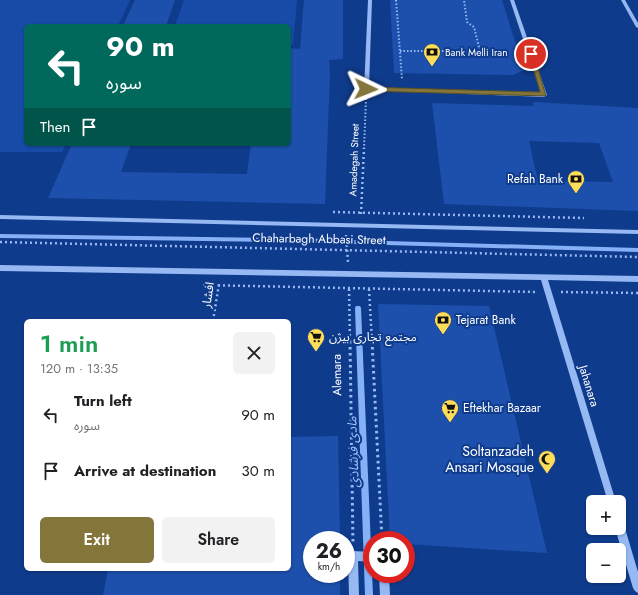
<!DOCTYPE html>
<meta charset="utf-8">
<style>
:root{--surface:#fff;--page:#f2f2f2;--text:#202124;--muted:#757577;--accent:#84763b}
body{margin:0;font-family:Jost,"Noto Sans Arabic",sans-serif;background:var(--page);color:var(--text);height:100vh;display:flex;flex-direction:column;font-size:15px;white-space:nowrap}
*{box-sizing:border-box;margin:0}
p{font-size:13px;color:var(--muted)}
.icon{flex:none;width:22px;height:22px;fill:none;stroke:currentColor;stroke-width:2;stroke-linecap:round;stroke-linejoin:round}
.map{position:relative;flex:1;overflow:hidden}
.sheet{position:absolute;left:24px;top:319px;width:267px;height:252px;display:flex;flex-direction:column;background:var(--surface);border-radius:6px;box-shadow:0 1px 3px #0004}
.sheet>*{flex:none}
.guide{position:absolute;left:24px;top:24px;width:267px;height:122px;border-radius:6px;box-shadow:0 1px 3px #0004;background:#00695c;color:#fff;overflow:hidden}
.buttons{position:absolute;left:586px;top:495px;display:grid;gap:8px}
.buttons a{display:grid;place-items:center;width:40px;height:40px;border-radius:6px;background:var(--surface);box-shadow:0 1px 3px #0004;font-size:20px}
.speed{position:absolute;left:303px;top:531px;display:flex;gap:8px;font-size:20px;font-weight:700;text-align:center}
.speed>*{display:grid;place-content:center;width:52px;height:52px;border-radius:50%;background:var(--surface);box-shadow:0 1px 3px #0004;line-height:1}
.speed small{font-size:10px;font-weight:400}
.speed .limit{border:6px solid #d22;background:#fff;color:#111}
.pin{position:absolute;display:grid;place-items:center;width:34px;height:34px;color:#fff;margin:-17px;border:2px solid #fff;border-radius:50%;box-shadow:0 1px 4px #0007}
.me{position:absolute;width:44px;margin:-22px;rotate:92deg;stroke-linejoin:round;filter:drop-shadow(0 0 3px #0008)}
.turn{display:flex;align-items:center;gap:14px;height:84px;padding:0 16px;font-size:18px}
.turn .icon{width:52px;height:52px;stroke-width:2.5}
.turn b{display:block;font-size:28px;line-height:34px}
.then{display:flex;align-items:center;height:38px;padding:0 16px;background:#0003;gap:8px;font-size:15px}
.round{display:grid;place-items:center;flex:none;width:42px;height:42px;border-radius:6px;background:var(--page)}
.headline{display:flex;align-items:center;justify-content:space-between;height:68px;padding:0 16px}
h1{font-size:24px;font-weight:600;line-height:30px;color:#1e9e55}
.cta{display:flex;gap:8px;margin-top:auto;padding:8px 16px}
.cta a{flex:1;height:46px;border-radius:6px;background:var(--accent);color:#fff;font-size:16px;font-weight:600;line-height:46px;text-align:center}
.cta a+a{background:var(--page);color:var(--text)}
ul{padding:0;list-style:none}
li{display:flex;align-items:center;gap:12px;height:56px;padding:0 16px}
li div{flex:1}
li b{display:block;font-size:15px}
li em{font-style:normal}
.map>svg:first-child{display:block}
</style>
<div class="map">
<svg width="638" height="595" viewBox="0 0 638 595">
<rect width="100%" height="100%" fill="#0f3b8c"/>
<g fill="#174ba7">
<polygon points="0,0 130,0 118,26 26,26 26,144 66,144 62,152 0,152"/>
<polygon points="184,0 297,0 293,45 289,45 289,26 175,26"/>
</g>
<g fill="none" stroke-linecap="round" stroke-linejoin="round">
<g fill="#87b1f7" fill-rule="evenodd">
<polygon points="0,234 339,239 342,241 339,243 0,238"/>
<polygon points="352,240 638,248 638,252 352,244 349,242"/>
<polygon points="356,306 360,306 361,308 373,595 365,595 355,308"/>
</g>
</g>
<g fill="#1c50ac" fill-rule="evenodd">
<polygon points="135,0 175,0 166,26 123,26"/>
<polygon points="304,0 343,0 343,59 329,60 330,73 325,204 48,198 72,144 131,144 121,172 247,174 251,144 289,144 289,48 300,49"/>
<polygon points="390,0 502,0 524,70 513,75 394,73"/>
<path d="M533 102 638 108V211L444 204 432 103 534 106ZM529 141 599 143 613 182 538 181Z"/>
<polygon points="378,304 489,306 547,553 406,544 406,540 390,540"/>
<polygon points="338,436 340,540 312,540 312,574 340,574 340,595 103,595 108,569 289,569 289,437"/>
</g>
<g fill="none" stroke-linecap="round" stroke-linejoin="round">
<g stroke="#96b8f3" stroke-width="2" stroke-dasharray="1.5 2" stroke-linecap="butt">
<polyline points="396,0 402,79"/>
<polyline points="400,51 480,51 474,27 467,22 464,0"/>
<polyline points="364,149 366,99"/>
</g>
<g stroke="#96b8f3" stroke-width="2.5" stroke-dasharray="2 3" stroke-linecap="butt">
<polyline points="333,212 584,218"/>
<polyline points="361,214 364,148"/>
<polyline points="346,235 348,262"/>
<polyline points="0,242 638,257"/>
<polyline points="203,285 536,292"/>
<polyline points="349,289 350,342"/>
<polyline points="369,289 372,342"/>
<polyline points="561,292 638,293"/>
<polyline points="213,321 219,284"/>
</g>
<g stroke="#96b8f3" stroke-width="3" stroke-dasharray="2.5 3.5" stroke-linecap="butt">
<polyline points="350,341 353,544"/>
<polyline points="372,341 382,540"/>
</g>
<g fill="#96b8f3" fill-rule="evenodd">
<polygon points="368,0 372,0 369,87 541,93 510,0 514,0 547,95 544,97 364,90"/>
<polygon points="621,0 625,0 638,23 638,28 636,27"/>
<polygon points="0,215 638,230 638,234 0,219"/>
<polygon points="0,265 638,276 638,282 548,280 616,502 608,502 541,280 0,271"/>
<polygon points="619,520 622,522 624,525 638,572 638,593 635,591 633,588 615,528 619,528"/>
<polygon points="353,551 372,552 372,562 358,561 359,595 349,595 348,556 350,553"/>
<polygon points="379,574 389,574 390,595 380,595"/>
</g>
</g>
<polygon fill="#84763b" stroke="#564d26" points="529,53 534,54 546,96 366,91 363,89 366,87 540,92"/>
<defs>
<g id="bank-pin" transform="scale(0.9)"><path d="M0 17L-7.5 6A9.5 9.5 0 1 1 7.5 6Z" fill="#ffdd58" stroke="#0f3b8c"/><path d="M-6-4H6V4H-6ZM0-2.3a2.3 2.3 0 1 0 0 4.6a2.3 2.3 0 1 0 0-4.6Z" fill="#111"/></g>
<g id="supermarket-pin" transform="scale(0.9)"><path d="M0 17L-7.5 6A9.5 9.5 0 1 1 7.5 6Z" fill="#ffdd58" stroke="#0f3b8c"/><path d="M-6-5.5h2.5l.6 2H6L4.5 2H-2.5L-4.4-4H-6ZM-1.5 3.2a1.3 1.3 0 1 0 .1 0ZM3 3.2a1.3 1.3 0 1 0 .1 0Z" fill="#111"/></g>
<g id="mosque-pin" transform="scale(0.9)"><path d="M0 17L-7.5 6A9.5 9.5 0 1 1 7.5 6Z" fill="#ffdd58" stroke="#0f3b8c"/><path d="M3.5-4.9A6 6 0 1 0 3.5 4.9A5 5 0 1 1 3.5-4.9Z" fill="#111"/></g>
</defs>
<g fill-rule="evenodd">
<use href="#bank-pin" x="432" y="52"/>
<use href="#bank-pin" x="576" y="179"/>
<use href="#bank-pin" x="443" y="320"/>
<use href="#supermarket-pin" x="316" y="337"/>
<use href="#supermarket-pin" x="450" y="408"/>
<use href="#mosque-pin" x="547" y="459"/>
</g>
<g text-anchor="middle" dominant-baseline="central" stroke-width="4" stroke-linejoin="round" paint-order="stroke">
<g font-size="10" fill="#fff" stroke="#0f3b8c" text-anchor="start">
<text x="445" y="52">Bank Melli Iran</text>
</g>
<g font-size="10" fill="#fff" stroke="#0f3b8c">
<text transform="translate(354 160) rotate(-88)">Amadegah Street</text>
</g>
<g font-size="12" fill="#fff" stroke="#0f3b8c" text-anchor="start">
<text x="563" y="179" text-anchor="end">Refah Bank</text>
<text x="456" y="320">Tejarat Bank</text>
<text x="329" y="337">مجتمع تجاری بیژن</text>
<text x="463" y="408">Eftekhar Bazaar</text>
</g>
<g font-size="12" fill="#fff" stroke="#0f3b8c">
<text transform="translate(319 239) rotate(1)">Chaharbagh Abbasi Street</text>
<text transform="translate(208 295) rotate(-81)">افشار</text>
<text transform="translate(337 375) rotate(-91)">Alemara</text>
<text transform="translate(589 386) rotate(73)">Jahanara</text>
</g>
<g font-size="13" font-style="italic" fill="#a2c2fa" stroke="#0f3b8c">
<text transform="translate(353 452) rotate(-92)">مادی فرشادی</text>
</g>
<g font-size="14" fill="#fff" stroke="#0f3b8c" text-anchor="end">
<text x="534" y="451">Soltanzadeh<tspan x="534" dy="16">Ansari Mosque</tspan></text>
</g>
</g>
</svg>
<div class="buttons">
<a>+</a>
<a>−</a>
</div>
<div class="speed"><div>26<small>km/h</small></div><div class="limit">30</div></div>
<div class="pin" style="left:531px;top:54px;background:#d93025"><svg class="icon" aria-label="arrive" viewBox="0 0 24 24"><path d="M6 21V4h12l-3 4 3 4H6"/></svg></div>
<svg class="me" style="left:366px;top:89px" viewBox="-20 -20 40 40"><path d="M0-17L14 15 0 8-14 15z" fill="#84763b" stroke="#fff" stroke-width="4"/></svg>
<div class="guide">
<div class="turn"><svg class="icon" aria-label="left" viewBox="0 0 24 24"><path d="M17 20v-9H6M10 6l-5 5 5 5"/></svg><div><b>90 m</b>سوره</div></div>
<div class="then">Then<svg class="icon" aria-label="arrive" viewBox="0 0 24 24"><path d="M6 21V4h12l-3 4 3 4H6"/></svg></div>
</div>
<section class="sheet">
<div class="headline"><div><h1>1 min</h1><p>120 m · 13:35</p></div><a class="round"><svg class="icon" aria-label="close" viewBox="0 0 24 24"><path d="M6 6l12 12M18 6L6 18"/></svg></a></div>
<ul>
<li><svg class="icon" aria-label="left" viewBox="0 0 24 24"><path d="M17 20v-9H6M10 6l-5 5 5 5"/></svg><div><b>Turn left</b><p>سوره</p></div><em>90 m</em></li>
<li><svg class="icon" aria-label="arrive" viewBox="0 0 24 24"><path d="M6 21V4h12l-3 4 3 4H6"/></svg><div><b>Arrive at destination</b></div><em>30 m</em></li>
</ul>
<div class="cta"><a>Exit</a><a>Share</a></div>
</section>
</div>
